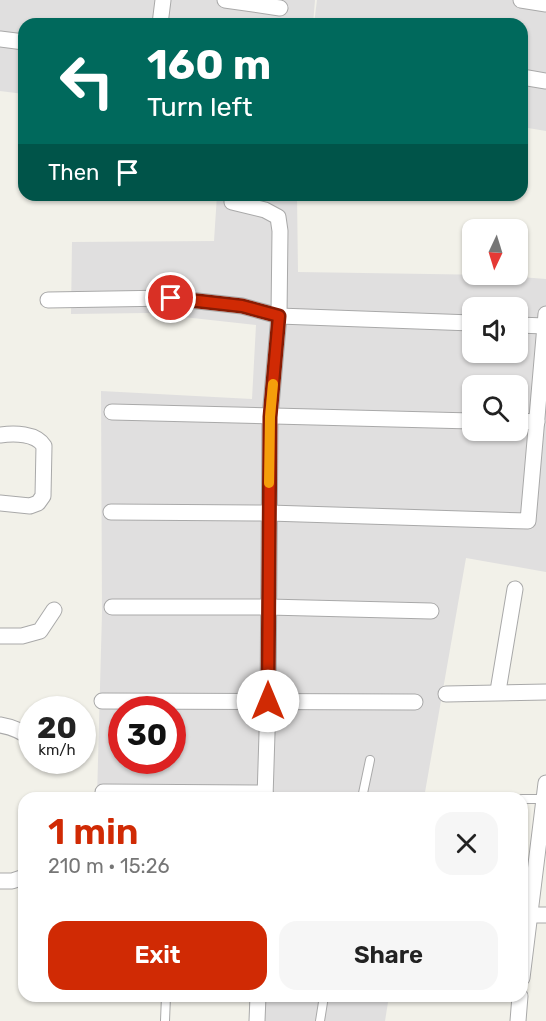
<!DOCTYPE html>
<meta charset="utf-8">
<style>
:root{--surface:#fff;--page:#f6f6f6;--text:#222;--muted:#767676;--accent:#d02a04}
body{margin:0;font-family:Rubik,sans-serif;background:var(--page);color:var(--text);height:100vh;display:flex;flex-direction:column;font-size:22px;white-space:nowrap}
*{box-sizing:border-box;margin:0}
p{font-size:20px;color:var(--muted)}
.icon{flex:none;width:33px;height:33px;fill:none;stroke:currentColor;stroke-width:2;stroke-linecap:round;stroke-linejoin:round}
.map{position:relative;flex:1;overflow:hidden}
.panel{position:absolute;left:18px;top:792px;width:510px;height:210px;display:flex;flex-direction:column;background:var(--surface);border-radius:18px;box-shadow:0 2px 4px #0004}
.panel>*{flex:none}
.top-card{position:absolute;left:18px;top:18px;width:510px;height:183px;border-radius:18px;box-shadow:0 2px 4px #0004;background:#00695c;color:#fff;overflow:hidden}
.needle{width:39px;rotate:184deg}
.tools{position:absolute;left:462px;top:219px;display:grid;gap:12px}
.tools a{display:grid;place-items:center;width:66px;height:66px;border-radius:12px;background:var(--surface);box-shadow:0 2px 4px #0004;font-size:30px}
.speed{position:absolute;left:18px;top:696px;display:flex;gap:12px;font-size:30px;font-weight:700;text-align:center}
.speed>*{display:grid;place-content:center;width:78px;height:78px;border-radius:50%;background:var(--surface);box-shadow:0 2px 4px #0004;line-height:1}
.speed small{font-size:15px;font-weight:400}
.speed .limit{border:9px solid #d22;background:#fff;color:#111}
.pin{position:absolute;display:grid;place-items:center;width:51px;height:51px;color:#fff;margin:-26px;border:3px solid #fff;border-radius:50%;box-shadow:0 2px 6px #0007}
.me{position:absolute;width:66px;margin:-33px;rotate:0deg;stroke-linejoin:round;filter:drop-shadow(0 0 4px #0008)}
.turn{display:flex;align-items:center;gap:21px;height:126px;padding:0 30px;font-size:27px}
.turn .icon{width:78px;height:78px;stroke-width:2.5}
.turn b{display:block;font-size:42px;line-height:51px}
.then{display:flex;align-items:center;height:57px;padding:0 30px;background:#0003;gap:12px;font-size:22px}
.round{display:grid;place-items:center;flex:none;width:63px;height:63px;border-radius:18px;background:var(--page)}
.head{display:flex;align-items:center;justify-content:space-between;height:102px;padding:0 30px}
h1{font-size:36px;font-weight:600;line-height:45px;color:var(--accent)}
.action{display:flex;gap:12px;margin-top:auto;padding:12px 30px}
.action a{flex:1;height:69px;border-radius:18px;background:var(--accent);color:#fff;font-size:24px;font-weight:600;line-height:69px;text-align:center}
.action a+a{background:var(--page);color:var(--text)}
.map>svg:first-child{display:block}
</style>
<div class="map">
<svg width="546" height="1021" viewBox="0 0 546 1021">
<rect width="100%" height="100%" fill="#f2f1e9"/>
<g fill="#e0dfdf" fill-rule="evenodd">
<polygon points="0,0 315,0 313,24 24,24 24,94 0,91"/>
<polygon points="317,0 546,0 546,131 522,127 522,24 314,24"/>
<path d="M217 195H297L298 272 494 275 546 279V572L466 558 424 798H97L102 613 101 391 252 399 256 325 147 313 71 314 72 242 214 241ZM472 308H518V352H472ZM472 386H518V430H472ZM122 710H172V760H122Z"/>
<polygon points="264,996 389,996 385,1021 264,1021"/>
</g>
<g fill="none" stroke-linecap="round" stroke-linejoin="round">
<g stroke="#a9a9a9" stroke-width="10">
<g id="lane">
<polyline points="362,798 370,760"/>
<polyline points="522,799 544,799"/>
<polyline points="165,1021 166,996"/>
<polyline points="320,1021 324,996"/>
</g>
</g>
<g stroke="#a9a9a9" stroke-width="17">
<g id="street">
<polyline points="225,0 280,8"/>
<polyline points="521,0 546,4"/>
<polyline points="160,24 163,0"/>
<polyline points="0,39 24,42"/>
<polyline points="522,77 546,81"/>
<polyline points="232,202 265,210 278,217 280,231 279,316 270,417 268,701 265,798"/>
<polyline points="48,300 171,298 242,306 279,316 472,323"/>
<polyline points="518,325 545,326"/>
<polyline points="112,412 472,421"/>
<polyline points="518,421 537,422"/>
<path d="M0 435C14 433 36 433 44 446L43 496 38 503 30 506 0 503"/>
<polyline points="111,512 269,513 528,521 546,314"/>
<polyline points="112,607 268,607 431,611"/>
<polyline points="0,636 22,636 40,631 54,610"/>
<polyline points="498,691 515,589"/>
<polyline points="446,694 546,692"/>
<polyline points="102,701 415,702"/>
<path d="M0 725C12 727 22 731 32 739"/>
<polyline points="46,760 48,764"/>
<polyline points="103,792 265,793"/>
<polyline points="0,881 12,881 24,877"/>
<polyline points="522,915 546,915"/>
<polyline points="522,978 546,783"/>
<polyline points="257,1021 258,996"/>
<polyline points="518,1021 520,996"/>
</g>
</g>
<use href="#lane" stroke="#fff" stroke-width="8"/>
<use href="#street" stroke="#fff" stroke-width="15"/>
</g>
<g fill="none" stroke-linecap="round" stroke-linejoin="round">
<g stroke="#871b03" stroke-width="15">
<polyline id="route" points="171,298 242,306 279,316 270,417 268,701"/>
</g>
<use href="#route" stroke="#d02a04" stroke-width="10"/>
<polyline stroke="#f59e0b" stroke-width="10" points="269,483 270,417 273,384"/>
</g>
</svg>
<div class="tools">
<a><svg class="needle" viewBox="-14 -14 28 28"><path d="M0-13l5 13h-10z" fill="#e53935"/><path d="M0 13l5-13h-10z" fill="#767676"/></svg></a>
<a><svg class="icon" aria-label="sound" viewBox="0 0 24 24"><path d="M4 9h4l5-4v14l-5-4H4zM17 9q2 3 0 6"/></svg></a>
<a><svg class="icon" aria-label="search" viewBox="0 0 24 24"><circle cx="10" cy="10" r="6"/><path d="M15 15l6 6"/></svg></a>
</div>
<div class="speed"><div>20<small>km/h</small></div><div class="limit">30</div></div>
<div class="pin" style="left:171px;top:298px;background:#d93025"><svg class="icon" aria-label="arrive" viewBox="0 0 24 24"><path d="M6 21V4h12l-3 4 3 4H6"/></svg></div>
<svg class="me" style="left:268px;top:701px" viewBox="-20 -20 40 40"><circle r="19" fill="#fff"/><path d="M0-13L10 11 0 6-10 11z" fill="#d02a04"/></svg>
<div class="top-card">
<div class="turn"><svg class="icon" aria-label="left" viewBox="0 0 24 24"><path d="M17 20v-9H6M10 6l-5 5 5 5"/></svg><div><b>160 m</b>Turn left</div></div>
<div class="then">Then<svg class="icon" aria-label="arrive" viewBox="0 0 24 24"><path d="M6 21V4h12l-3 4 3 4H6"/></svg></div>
</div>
<section class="panel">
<div class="head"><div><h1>1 min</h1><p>210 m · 15:26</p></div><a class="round"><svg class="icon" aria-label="close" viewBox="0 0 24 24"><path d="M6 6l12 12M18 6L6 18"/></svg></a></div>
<div class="action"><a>Exit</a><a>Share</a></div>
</section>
</div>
